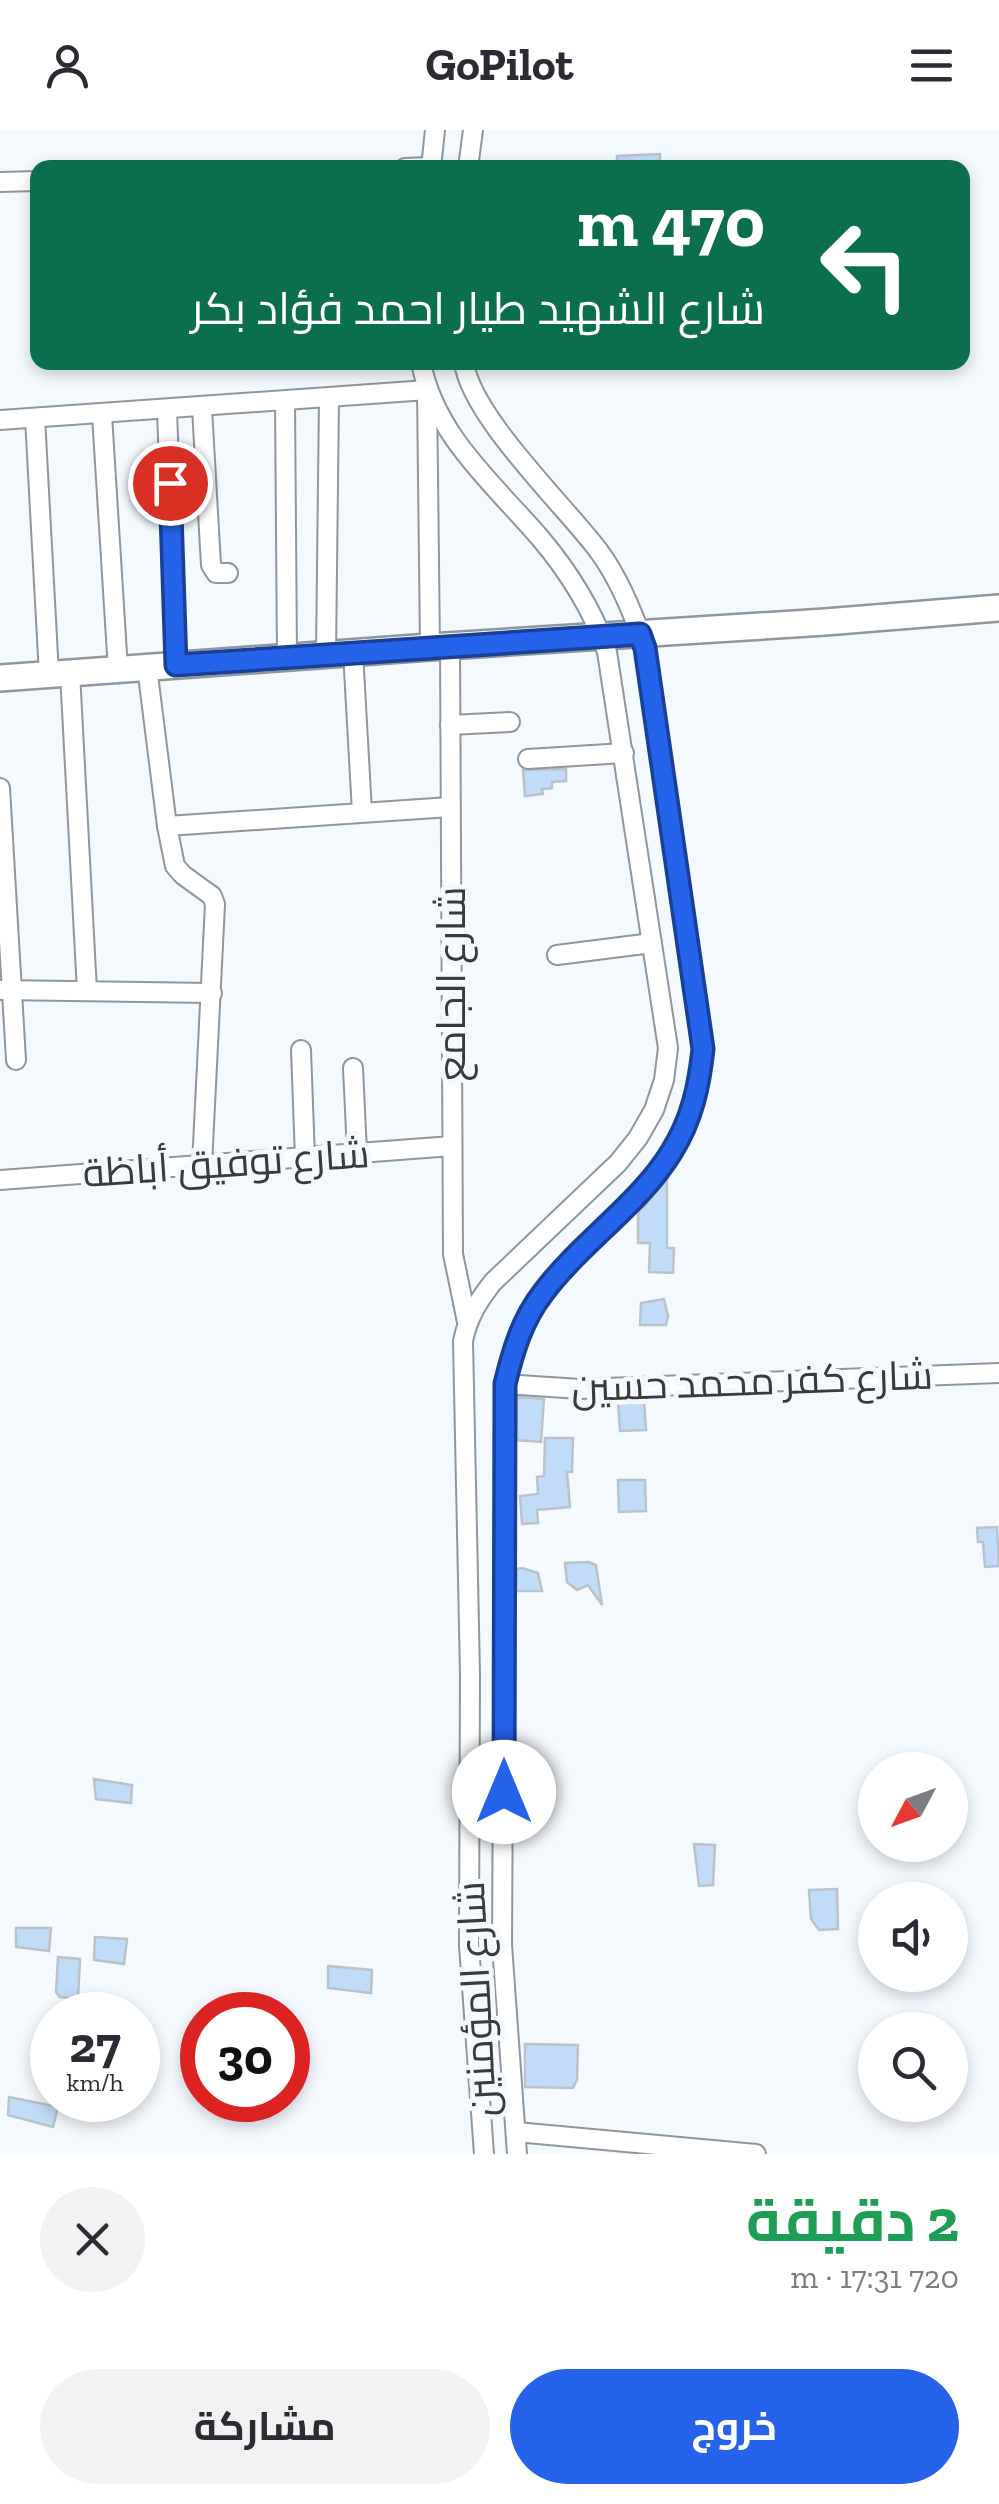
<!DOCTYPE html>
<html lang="ar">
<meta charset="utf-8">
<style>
:root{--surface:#fff;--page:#f2f2f3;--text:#2b2b33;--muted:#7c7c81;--accent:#2563eb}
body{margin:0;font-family:"Zilla Slab",Cairo,serif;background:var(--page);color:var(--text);direction:rtl;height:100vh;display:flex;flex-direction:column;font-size:38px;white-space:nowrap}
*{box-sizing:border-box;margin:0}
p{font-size:32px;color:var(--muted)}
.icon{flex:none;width:55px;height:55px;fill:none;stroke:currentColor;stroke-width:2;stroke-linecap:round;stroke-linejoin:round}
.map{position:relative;height:2024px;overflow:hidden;direction:ltr}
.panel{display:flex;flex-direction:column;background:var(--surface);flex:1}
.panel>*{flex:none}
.guide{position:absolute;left:30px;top:30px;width:940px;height:210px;border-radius:20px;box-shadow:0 5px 15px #0003;direction:rtl;background:#0b6e4f;color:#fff;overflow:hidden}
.needle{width:65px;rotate:229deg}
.buttons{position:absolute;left:858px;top:1622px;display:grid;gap:20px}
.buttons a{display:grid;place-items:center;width:110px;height:110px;border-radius:50%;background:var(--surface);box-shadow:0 5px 15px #0003;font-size:50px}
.speed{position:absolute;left:30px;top:1862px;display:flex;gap:20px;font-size:50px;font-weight:700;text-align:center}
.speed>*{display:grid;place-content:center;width:130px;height:130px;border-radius:50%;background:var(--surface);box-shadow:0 5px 15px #0003;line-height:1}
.speed small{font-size:25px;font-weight:400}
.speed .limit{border:15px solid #d22;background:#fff;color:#111}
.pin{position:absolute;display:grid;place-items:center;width:85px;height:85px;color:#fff;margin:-42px;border:5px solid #fff;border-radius:50%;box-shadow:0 2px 10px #0007}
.me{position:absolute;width:110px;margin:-55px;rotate:0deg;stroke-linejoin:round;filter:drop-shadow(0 0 8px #0008)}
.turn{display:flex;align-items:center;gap:35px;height:210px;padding:0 40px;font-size:45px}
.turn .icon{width:130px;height:130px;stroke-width:2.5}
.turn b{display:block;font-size:70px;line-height:85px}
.round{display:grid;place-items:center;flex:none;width:105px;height:105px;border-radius:52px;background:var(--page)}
.headline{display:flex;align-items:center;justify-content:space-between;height:170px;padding:0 40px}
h1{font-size:60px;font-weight:700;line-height:75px;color:#1e9e55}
.primary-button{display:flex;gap:20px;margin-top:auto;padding:20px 40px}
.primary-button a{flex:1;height:115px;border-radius:60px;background:var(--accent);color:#fff;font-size:40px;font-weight:700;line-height:115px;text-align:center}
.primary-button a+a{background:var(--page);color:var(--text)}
header{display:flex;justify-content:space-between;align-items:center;height:130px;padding:0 40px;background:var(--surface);font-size:45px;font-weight:700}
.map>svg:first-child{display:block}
</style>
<header><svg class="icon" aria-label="menu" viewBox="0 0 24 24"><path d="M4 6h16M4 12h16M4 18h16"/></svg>GoPilot<svg class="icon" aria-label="person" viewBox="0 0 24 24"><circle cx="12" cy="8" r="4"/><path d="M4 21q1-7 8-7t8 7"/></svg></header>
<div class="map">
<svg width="999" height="2024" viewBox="0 0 999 2024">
<rect width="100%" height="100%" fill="#f4f9fe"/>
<g fill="#c1dcf8" stroke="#bac2ca" stroke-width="2.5">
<polygon points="660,24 660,38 617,38 617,26"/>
<polygon points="566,639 566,651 552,652 552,658 542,659 543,664 525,666 523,640"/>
<polygon points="667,1050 667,1118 674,1118 673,1143 649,1142 650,1113 638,1113 638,1083"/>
<polygon points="664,1169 668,1186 666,1195 640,1195 641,1173"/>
<polygon points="517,1267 544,1269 541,1312 517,1310"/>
<polygon points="644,1270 646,1300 620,1301 618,1271"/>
<polygon points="545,1308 573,1308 572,1342 567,1342 570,1377 537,1380 538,1393 522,1394 520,1366 538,1364 537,1347 544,1346"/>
<polygon points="618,1350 645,1350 646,1381 619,1382"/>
<polygon points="997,1397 999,1436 985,1437 983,1412 978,1412 977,1398"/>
<polygon points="589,1432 596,1435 602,1475 588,1455 577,1460 567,1452 565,1433"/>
<polygon points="522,1438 538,1443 542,1461 516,1461 517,1439"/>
<polygon points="94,1649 132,1655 131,1673 96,1669"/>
<polygon points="694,1714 715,1715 713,1755 699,1756"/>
<polygon points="837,1759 838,1799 819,1800 811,1789 809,1760"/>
<polygon points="16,1798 51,1798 49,1821 16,1817"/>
<polygon points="95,1807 127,1809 124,1834 94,1830"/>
<polygon points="58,1827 80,1829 78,1869 60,1867 56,1862"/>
<polygon points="328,1836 372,1840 371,1863 328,1858"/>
<polygon points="525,1914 578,1915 577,1950 573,1958 525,1957"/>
<polygon points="9,1967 58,1977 53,1997 8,1985"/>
</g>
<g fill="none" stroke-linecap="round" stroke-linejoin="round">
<g stroke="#8f979e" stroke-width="22">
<g id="street">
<polyline points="405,38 431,37"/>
<polyline points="431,38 435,0"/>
<polyline points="468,38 473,0"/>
<polyline points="0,52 38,51"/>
<path d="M421 232C434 305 495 355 541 409 568 441 594 482 607 522L668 918 664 950 654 980 638 1008 618 1033 493 1152C478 1171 468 1187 463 1211L470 1544 469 1815 484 2024"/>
<path d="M464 232C470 285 564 375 598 420 619 448 634 485 645 518L703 919C699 956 692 989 672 1021 639 1076 581 1112 543 1163 522 1190 513 1221 505 1254L502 1815 517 2024"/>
<polyline points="285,271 287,527"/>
<polyline points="202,278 211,435 216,443 228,443"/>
<polyline points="167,280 176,535"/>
<polyline points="102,285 118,540"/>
<polyline points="35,288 49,545"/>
<polyline points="0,290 427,260 430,517"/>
<polyline points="450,515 453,1124 467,1192"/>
<polyline points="353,522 362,682"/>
<polyline points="326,524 329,268"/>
<polyline points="147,537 167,696 175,736 183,745 212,766 215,774 202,1035"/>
<polyline points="70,543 87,861"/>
<polyline points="450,595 510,592"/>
<polyline points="528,629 624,623"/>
<polyline points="0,658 16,930"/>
<polyline points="167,696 450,677"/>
<polyline points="557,825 652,813"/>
<polyline points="0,860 212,863"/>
<polyline points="301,920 305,1028"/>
<polyline points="353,938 357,1023"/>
<polyline points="0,1050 452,1016"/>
<polyline points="505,1254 580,1259 999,1243"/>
<polyline points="516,2002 756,2024"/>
</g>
</g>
<g stroke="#8f979e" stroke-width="30">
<polyline id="secondary" points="0,548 430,517 825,492 999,478"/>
</g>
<use href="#street" stroke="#fff" stroke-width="18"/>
<use href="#secondary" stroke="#fff" stroke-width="25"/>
</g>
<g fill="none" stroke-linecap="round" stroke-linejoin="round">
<g stroke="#184099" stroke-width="25">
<path id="route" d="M170 353 176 535 640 504 645 518 703 919C699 956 692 989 672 1021 640 1074 580 1113 543 1163 522 1190 513 1221 505 1254L504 1662"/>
</g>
<use href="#route" stroke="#2563eb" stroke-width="18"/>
</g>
<g text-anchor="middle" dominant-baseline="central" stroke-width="10" stroke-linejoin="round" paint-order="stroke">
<g font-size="40" fill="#383b3e" stroke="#f4f9fe">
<text transform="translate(451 854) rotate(-90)">شارع الجامع</text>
<text transform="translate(226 1033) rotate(-4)">شارع توفيق أباظة</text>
<text transform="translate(752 1251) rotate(-2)">شارع كفر محمد حسين</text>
<text transform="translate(476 1869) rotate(-93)">شارع المؤمنين</text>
</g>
</g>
</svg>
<div class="buttons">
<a><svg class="needle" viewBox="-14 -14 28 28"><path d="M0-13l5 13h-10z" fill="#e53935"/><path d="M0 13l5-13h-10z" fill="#7c7c81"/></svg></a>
<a><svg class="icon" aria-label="sound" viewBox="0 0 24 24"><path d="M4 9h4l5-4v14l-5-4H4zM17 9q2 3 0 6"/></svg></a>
<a><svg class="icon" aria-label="search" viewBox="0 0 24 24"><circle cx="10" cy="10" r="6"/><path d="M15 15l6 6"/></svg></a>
</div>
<div class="speed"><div>27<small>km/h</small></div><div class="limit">30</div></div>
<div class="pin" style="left:170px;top:353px;background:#d93025"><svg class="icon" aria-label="arrive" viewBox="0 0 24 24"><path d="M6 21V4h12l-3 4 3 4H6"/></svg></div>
<svg class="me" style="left:504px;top:1662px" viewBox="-20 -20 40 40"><circle r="19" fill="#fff"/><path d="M0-13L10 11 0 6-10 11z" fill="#2563eb"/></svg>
<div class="guide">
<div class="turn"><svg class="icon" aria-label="left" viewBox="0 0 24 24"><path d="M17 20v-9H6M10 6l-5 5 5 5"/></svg><div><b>470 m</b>شارع الشهيد طيار احمد فؤاد بكر</div></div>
</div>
</div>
<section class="panel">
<div class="headline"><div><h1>2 دقيقة</h1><p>720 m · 17:31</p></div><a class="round"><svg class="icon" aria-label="close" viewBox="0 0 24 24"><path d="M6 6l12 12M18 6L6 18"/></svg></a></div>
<div class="primary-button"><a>خروج</a><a>مشاركة</a></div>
</section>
